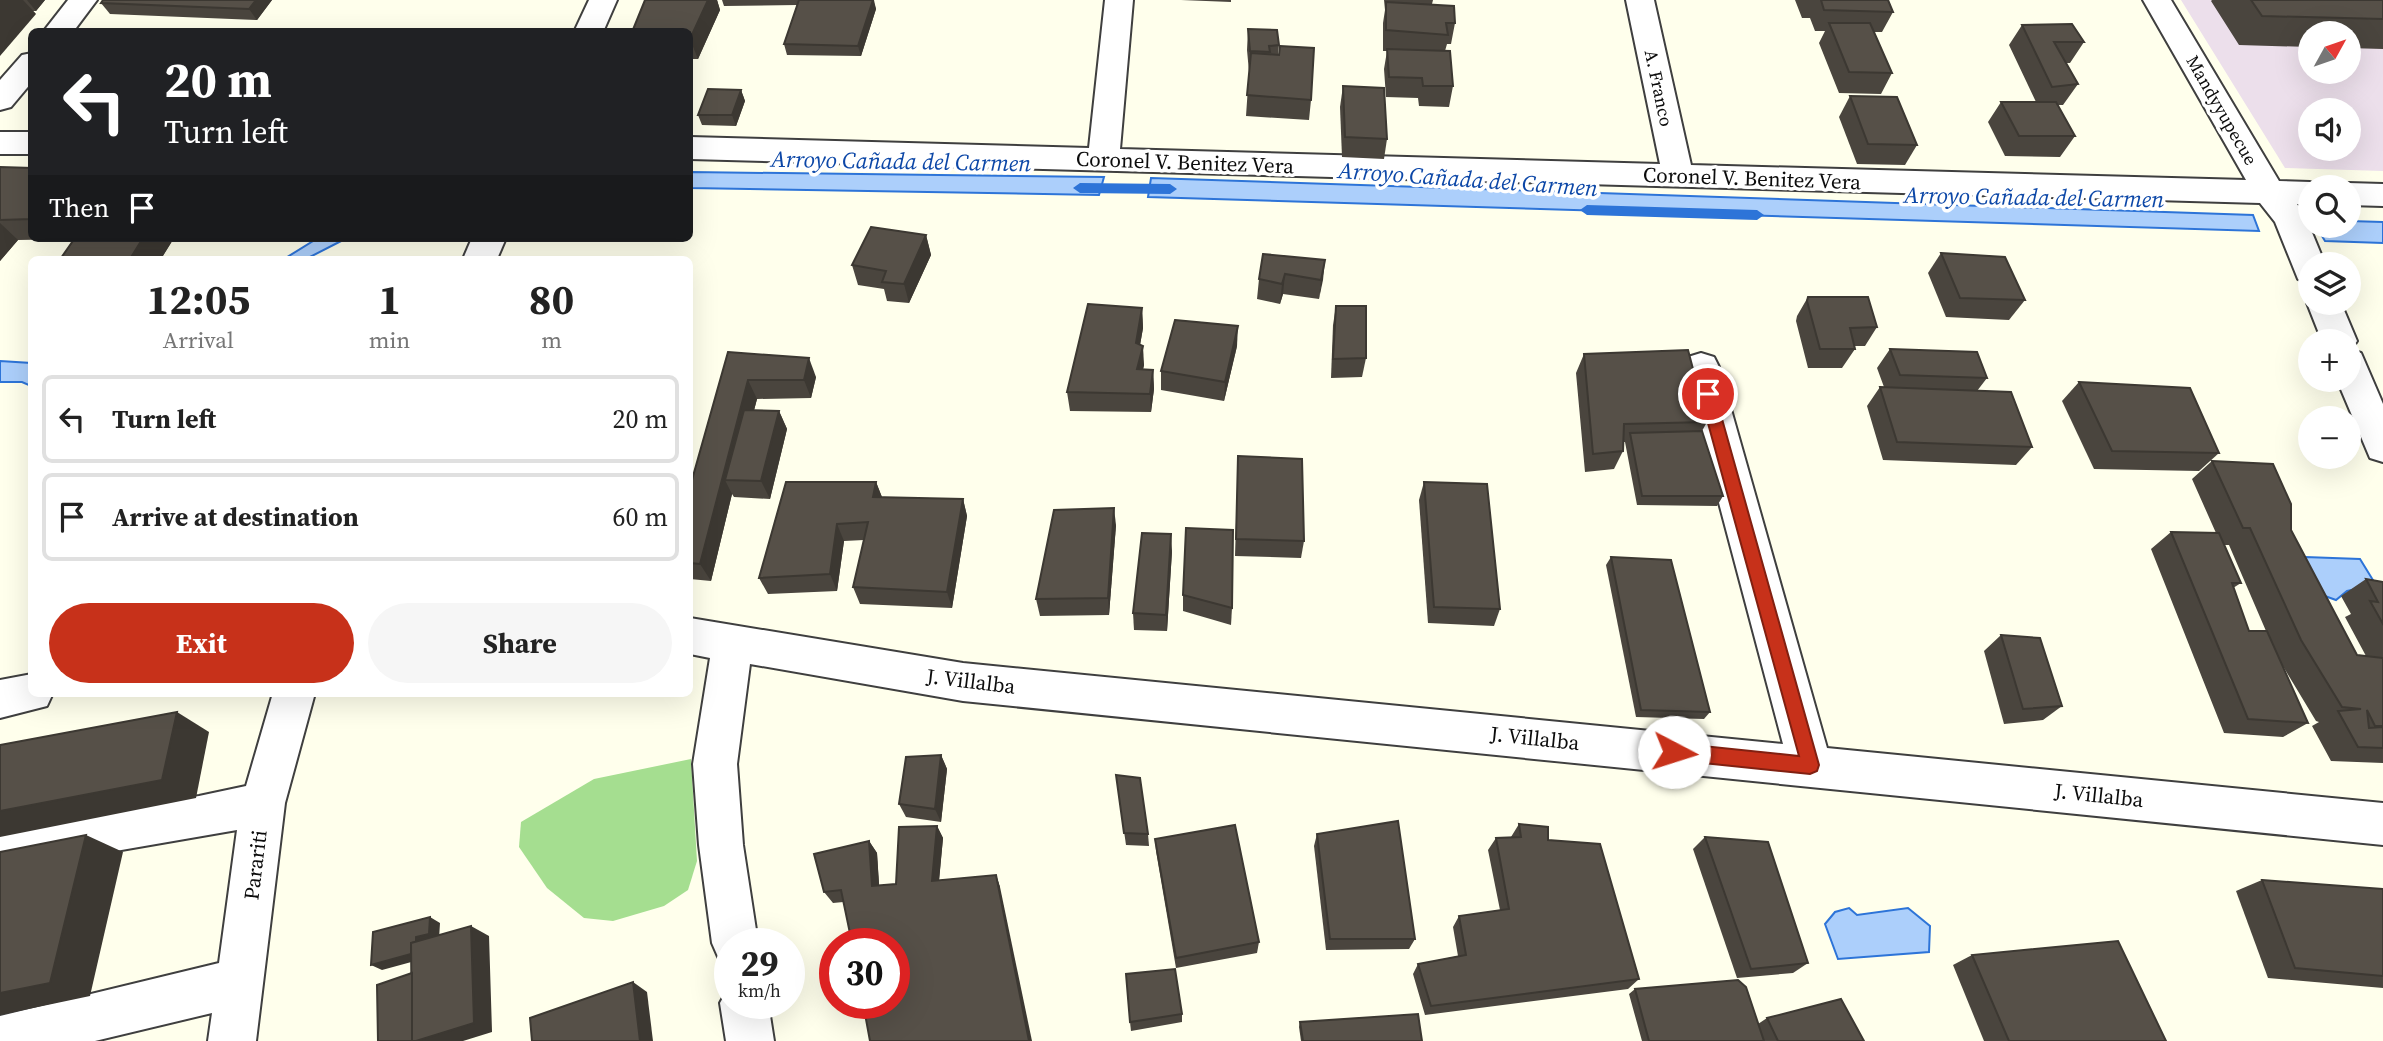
<!DOCTYPE html>
<meta charset="utf-8">
<style>
:root{--surface:#fff;--page:#f6f6f6;--text:#222;--muted:#767676;--line:#e0e0e0;--accent:#c7311a}
body{margin:0;font-family:"Source Serif 4",serif;background:var(--page);color:var(--text);height:100vh;display:flex;flex-direction:column;font-size:26px;white-space:nowrap}
*{box-sizing:border-box;margin:0}
p{font-size:23px;color:var(--muted)}
.icon{flex:none;width:38px;height:38px;fill:none;stroke:currentColor;stroke-width:2;stroke-linecap:round;stroke-linejoin:round}
.map{position:relative;flex:1;overflow:hidden}
.panel{position:absolute;left:28px;top:256px;width:665px;height:441px;display:flex;flex-direction:column;background:var(--surface);border-radius:10px;box-shadow:0 7px 28px #0002}
.panel>*{flex:none}
.hud{position:absolute;left:28px;top:28px;width:665px;height:214px;border-radius:10px;box-shadow:0 7px 28px #0002;background:#202124;color:#fff;overflow:hidden}
.needle{width:46px;rotate:50deg}
.tools{position:absolute;left:2298px;top:21px;display:grid;gap:14px}
.tools a{display:grid;place-items:center;width:63px;height:63px;border-radius:50%;background:var(--surface);box-shadow:0 7px 28px #0002;font-size:35px}
.speed{position:absolute;left:714px;top:928px;display:flex;gap:14px;font-size:35px;font-weight:700;text-align:center}
.speed>*{display:grid;place-content:center;width:91px;height:91px;border-radius:50%;background:var(--surface);box-shadow:0 7px 28px #0002;line-height:1}
.speed small{font-size:18px;font-weight:400}
.speed .limit{border:10px solid #d22;background:#fff;color:#111}
.pin{position:absolute;display:grid;place-items:center;width:60px;height:60px;color:#fff;margin:-30px;border:4px solid #fff;border-radius:50%;box-shadow:0 2px 7px #0007}
.me{position:absolute;width:77px;margin:-38px;rotate:95deg;stroke-linejoin:round;filter:drop-shadow(0 0 5px #0008)}
.turn{display:flex;align-items:center;gap:24px;height:147px;padding:0 21px;font-size:32px}
.turn .icon{width:91px;height:91px;stroke-width:2.5}
.turn b{display:block;font-size:49px;line-height:60px}
.then{display:flex;align-items:center;height:66px;padding:0 21px;background:#0003;gap:14px;font-size:26px}
.eta{display:flex;justify-content:space-evenly;align-items:center;height:119px;text-align:center}
.eta b{font-size:42px;font-weight:700;line-height:49px}
.action{display:flex;gap:14px;margin-top:auto;padding:14px 21px}
.action a{flex:1;height:80px;border-radius:42px;background:var(--accent);color:#fff;font-size:28px;font-weight:700;line-height:80px;text-align:center}
.action a+a{background:var(--page);color:var(--text)}
ul{padding:0;list-style:none}
li{display:flex;align-items:center;gap:21px;height:88px;margin:0 14px 10px;padding:0 7px;border:4px solid var(--line);border-radius:10px}
li div{flex:1}
li b{display:block;font-size:26px}
li em{font-style:normal}
.map>svg:first-child{display:block}
</style>
<div class="map">
<svg width="2383" height="1041" viewBox="0 0 2383 1041">
<rect width="100%" height="100%" fill="#ffffec"/>
<path fill="#ecdfeb" fill-rule="evenodd" d="M2181 0H2383V171L2285 168ZM2310 33H2348V72H2310ZM2310 110H2348V149H2310Z"/>
<polygon fill="#a5de90" points="691,759 697,861 688,890 664,906 613,921 584,918 547,888 519,847 521,822 594,779"/>
<g fill="#accffb" stroke="#2d74d8" stroke-width="2">
<polygon points="690,172 1104,177 1099,195 690,188"/>
<polygon points="1151,178 2253,215 2259,231 1148,197"/>
<polygon points="2349,221 2383,222 2383,243 2325,241 2316,226 2348,226"/>
<polygon points="318,238 347,238 306,259 284,259"/>
<polygon points="0,361 31,363 31,386 22,382 0,382"/>
<polygon points="2305,557 2360,559 2376,585 2347,591 2336,600 2311,591"/>
<polygon points="1849,908 1857,915 1908,908 1930,926 1929,952 1838,959 1825,924 1835,912"/>
</g>
<g fill="none" stroke-linecap="round" stroke-linejoin="round">
<g fill="#2d74d8" fill-rule="evenodd">
<polygon points="1080,183 1170,184 1177,189 1170,194 1080,193 1073,188"/>
<polygon points="1587,205 1757,210 1764,215 1757,220 1587,215 1580,210"/>
</g>
<g stroke="#3f3f3f" stroke-width="4">
<g id="minor">
<polygon points="68,0 97,0 73,32 43,32"/>
<polygon points="589,0 617,0 603,32 574,32"/>
<polygon points="1105,0 1133,0 1120,149 1660,164 1626,0 1654,0 1691,165 2246,180 2143,0 2171,0 2279,181 2310,182 2323,187 2310,187 2310,204 2297,204 2306,218 2325,264 2310,264 2310,282 2298,279 2275,222 2260,203 690,159 690,137 1089,148"/>
<polygon points="32,53 32,82 11,107 0,110 0,80 22,55"/>
<rect x="0" y="132" width="32" height="22"/>
<polygon points="2348,183 2383,184 2383,206 2348,205 2348,187 2336,187"/>
<polygon points="472,238 506,238 497,259 463,259"/>
<polygon points="2310,297 2310,303 2341,303 2357,341 2351,350 2361,353 2383,404 2383,462 2370,458 2337,380 2348,380 2348,341 2322,341 2307,303"/>
<polygon points="1701,353 1714,357 1719,367 1827,748 2383,803 2383,845 963,701 750,664 737,764 743,845 758,943 730,943 730,964 719,959 712,943 699,845 693,764 710,658 690,654 690,618 963,663 1783,744 1683,367 1688,357"/>
<polygon points="32,674 32,693 53,693 47,706 0,718 0,680"/>
<polygon points="273,693 315,693 285,803 256,1041 208,1041 212,1013 95,1041 0,1041 0,1016 219,963 237,830 0,871 0,827 199,796 246,786"/>
<polygon points="730,985 730,1003 768,1003 774,1041 726,1041 720,1003"/>
</g>
</g>
<use href="#minor" fill="#fff" fill-rule="evenodd"/>
</g>
<g fill="#4a453e" fill-rule="evenodd">
<polygon points="0,0 45,0 36,11 33,11 36,14"/>
<polygon points="272,0 257,20 110,14 101,3"/>
<polygon points="645,0 717,0 720,10 698,59 690,59 690,32"/>
<polygon points="722,0 874,0 876,9 861,56 787,55 784,44 797,5 724,6"/>
<polygon points="1181,0 1231,0 1231,2"/>
<polygon points="1384,0 1433,0 1432,4 1455,23 1451,44 1447,44 1445,51 1453,86 1449,107 1419,106 1418,98 1386,97 1384,69 1387,51 1383,51 1383,23 1385,10"/>
<polygon points="1795,0 1888,0 1893,12 1882,32 1874,32 1892,73 1881,94 1839,93 1819,43 1825,31 1815,31 1810,18 1802,18"/>
<polygon points="2212,0 2383,0 2383,49 2348,48 2348,33 2310,33 2310,47 2239,45 2211,1"/>
<polygon points="2022,25 2084,42 2070,63 2066,63 2078,84 2063,105 2058,105 2075,136 2060,157 2005,156 1988,122 2001,102 2036,102 2009,45"/>
<polygon points="1248,29 1279,45 1278,54 1311,100 1309,120 1246,116 1249,72 1247,50"/>
<polygon points="1343,86 1387,139 1384,159 1342,157 1340,107"/>
<polygon points="741,90 745,101 736,126 702,125 698,115"/>
<polygon points="1850,96 1917,145 1905,165 1857,164 1839,117"/>
<polygon points="0,167 32,168 32,238 174,238 161,259 62,259 61,258 74,239 18,240 0,261"/>
<polygon points="926,235 931,255 909,303 887,301 884,289 858,285 852,265"/>
<polygon points="1941,253 2025,300 2009,320 1946,317 1928,273"/>
<polygon points="1325,260 1319,299 1283,294 1280,304 1257,299 1259,279"/>
<polygon points="1808,297 1877,327 1865,346 1854,346 1855,349 1842,368 1808,368 1796,321 1797,316"/>
<polygon points="1336,306 1366,358 1362,377 1331,378 1333,325"/>
<polygon points="1142,308 1143,328 1140,345 1144,365 1143,370 1153,370 1154,389 1151,412 1070,411 1067,392"/>
<polygon points="1237,346 1224,401 1161,390 1161,371"/>
<polygon points="1890,349 1987,378 1977,391 2032,447 2016,465 1883,460 1867,406 1880,387 1884,387 1877,368"/>
<polygon points="728,352 816,377 811,398 757,399 754,410 779,411 787,429 770,499 734,497 732,494 711,581 690,579 690,487"/>
<polygon points="1584,354 1707,422 1702,431 1723,496 1717,506 1637,505 1625,442 1623,442 1623,451 1614,469 1585,472 1576,373"/>
<polygon points="2079,382 2219,453 2199,471 2094,469 2062,401"/>
<polygon points="1238,456 1304,541 1301,558 1235,556"/>
<path d="M2212 461 2291 530 2357 655 2366 656 2345 617 2351 614 2341 596 2366 579 2383 582V763L2331 761 2312 726 2319 722 2316 721 2281 663 2308 723 2283 737 2224 733 2151 549 2171 532 2216 533 2192 479ZM2224 545H2229L2266 631H2249L2233 588 2241 583Z"/>
<polygon points="876,482 882,497 963,499 967,516 952,608 860,604 853,587 864,540 844,541 837,591 768,594 759,578"/>
<polygon points="1424,482 1500,609 1494,626 1428,623 1419,500"/>
<polygon points="1116,525 1109,615 1040,616 1036,599"/>
<polygon points="1172,551 1167,631 1134,630 1133,613"/>
<polygon points="1611,557 1710,712 1704,719 1636,717 1606,565"/>
<polygon points="1183,595 1232,608 1231,625 1183,611"/>
<polygon points="2001,635 2062,706 2043,720 2004,724 1984,651"/>
<polygon points="941,755 947,769 941,822 906,817 899,804"/>
<polygon points="1116,775 1148,834 1149,846 1126,845"/>
<polygon points="1519,824 1548,840 1639,979 1628,989 1425,1015 1413,974 1418,964 1458,956 1453,927 1459,916 1500,910 1488,850 1496,838 1511,837"/>
<polygon points="937,826 943,838 939,880 996,875 1000,887 833,903 824,892 869,841 877,853 879,886 896,884"/>
<polygon points="1317,834 1415,939 1409,949 1326,950 1314,846"/>
<polygon points="1705,837 1808,963 1793,973 1737,978 1693,849"/>
<polygon points="1155,839 1259,942 1257,953 1176,968 1156,851"/>
<polygon points="2262,880 2383,889 2383,988 2268,978 2236,891"/>
<polygon points="1972,955 2166,1041 1984,1041 1953,965"/>
<polygon points="1635,989 1758,1024 1767,1018 1864,1041 1642,1041 1629,994"/>
<polygon points="1182,1014 1182,1022 1131,1031 1130,1022"/>
<polygon points="1300,1022 1422,1041 1301,1041 1299,1027"/>
</g>
<g fill="#3c3832">
<polygon points="0,0 23,0 36,14 0,56"/>
<polygon points="27,0 45,0 36,11"/>
<polygon points="256,0 272,0 257,20 249,9"/>
<polygon points="708,0 717,0 720,10 698,59 690,39"/>
<polygon points="873,0 876,9 861,56 858,46"/>
<polygon points="741,90 745,101 736,126 732,115"/>
<polygon points="0,223 18,240 0,261"/>
<polygon points="926,235 931,255 909,303 904,284"/>
<polygon points="143,238 174,238 161,259 130,259"/>
<polygon points="1325,260 1323,280 1319,299 1321,280"/>
<polygon points="1285,274 1283,294 1280,304 1282,284"/>
<polygon points="1142,308 1143,328 1137,362 1136,343"/>
<polygon points="1238,326 1237,346 1224,401 1225,382"/>
<polygon points="1143,346 1144,365 1138,388 1137,369"/>
<polygon points="809,358 816,377 811,398 804,380"/>
<polygon points="1153,370 1154,389 1151,412 1150,394"/>
<polygon points="748,380 757,399 736,480 725,480 732,494 711,581 700,564"/>
<polygon points="779,411 787,429 770,499 761,481"/>
<polygon points="876,482 883,500 873,497"/>
<polygon points="963,499 967,516 952,608 947,592"/>
<polygon points="1114,508 1116,525 1109,615 1108,598"/>
<polygon points="837,524 844,541 837,591 830,574"/>
<polygon points="1171,534 1172,551 1167,631 1166,615"/>
<polygon points="177,712 209,732 196,798 0,837 0,811"/>
<polygon points="941,755 947,769 941,822 935,809"/>
<polygon points="937,826 943,838 938,892 932,881"/>
<polygon points="86,835 123,852 90,996 0,1015 0,993"/>
<polygon points="869,841 877,853 880,898 872,886"/>
<polygon points="996,875 1000,887 1032,1041 1029,1041"/>
<polygon points="430,917 440,923 439,939 426,958 382,970 371,965 416,937"/>
<polygon points="471,926 489,936 492,1032 463,1041 415,1041"/>
<polygon points="633,982 647,992 653,1041 640,1041"/>
</g>
<g fill="#565048" stroke="#3c3832" stroke-width="2">
<polygon points="103,0 256,0 249,9 101,3"/>
<polygon points="645,0 708,0 690,39 690,32 632,32"/>
<polygon points="799,0 873,0 858,46 784,44"/>
<polygon points="1821,0 1888,0 1893,12 1824,10"/>
<polygon points="2251,0 2383,0 2383,19 2262,16"/>
<polygon points="1386,2 1454,6 1455,23 1446,23 1448,35 1386,30"/>
<polygon points="1829,23 1870,23 1892,73 1849,72"/>
<polygon points="2072,24 2084,42 2054,42 2078,84 2052,87 2022,25"/>
<polygon points="1248,29 1277,30 1279,45 1269,46 1270,52 1250,51"/>
<polygon points="1280,46 1314,48 1311,100 1247,95 1251,53 1279,55"/>
<polygon points="1387,49 1450,51 1453,86 1423,86 1422,78 1389,77"/>
<polygon points="1343,86 1384,88 1387,139 1345,137"/>
<polygon points="708,89 741,90 732,115 698,115"/>
<polygon points="1850,96 1897,97 1917,145 1868,144"/>
<polygon points="2001,102 2056,102 2075,136 2019,136"/>
<polygon points="0,167 32,168 32,219 0,220"/>
<polygon points="871,227 926,235 904,284 882,282 886,271 852,265"/>
<polygon points="75,238 143,238 130,259 61,258"/>
<polygon points="1941,253 2005,257 2025,300 1960,298"/>
<polygon points="1263,254 1325,260 1321,280 1285,274 1282,284 1259,279"/>
<polygon points="1808,297 1868,297 1877,327 1850,328 1855,349 1820,349 1807,301"/>
<polygon points="1088,304 1142,308 1136,343 1143,346 1137,369 1153,370 1150,394 1067,392"/>
<polygon points="1336,306 1366,306 1366,358 1333,359"/>
<polygon points="1175,320 1238,326 1225,382 1161,371"/>
<polygon points="1890,349 1977,352 1987,378 1900,375"/>
<polygon points="1688,350 1707,422 1624,424 1623,451 1593,454 1584,354"/>
<polygon points="728,352 809,358 804,380 748,380 700,564 690,563 690,487"/>
<polygon points="2079,382 2190,388 2219,453 2112,451"/>
<polygon points="1880,387 2011,392 2032,447 1897,442"/>
<polygon points="744,410 779,411 761,481 725,480"/>
<polygon points="1702,431 1723,496 1642,496 1630,433"/>
<polygon points="1238,456 1302,459 1304,541 1236,539"/>
<polygon points="2212,461 2273,464 2291,504 2291,530 2357,655 2383,658 2383,726 2375,726 2367,710 2369,728 2383,727 2383,748 2358,747 2338,711 2361,709 2342,707 2301,640 2250,528 2243,528"/>
<polygon points="786,482 876,482 873,497 963,499 947,592 853,587 868,522 837,524 830,574 759,578"/>
<polygon points="1424,482 1487,484 1500,609 1434,607"/>
<polygon points="1114,508 1108,598 1036,599 1054,510"/>
<polygon points="1186,528 1233,530 1232,608 1183,595"/>
<polygon points="2171,532 2219,533 2241,583 2232,583 2249,631 2267,631 2308,723 2248,719"/>
<polygon points="1142,533 1171,534 1166,615 1133,613"/>
<polygon points="1611,557 1671,560 1710,712 1641,710"/>
<polygon points="2366,579 2383,582 2383,624 2370,601 2378,602"/>
<polygon points="2001,635 2040,638 2062,706 2023,709"/>
<polygon points="177,712 162,780 0,811 0,745"/>
<polygon points="941,755 935,809 899,804 906,757"/>
<polygon points="1116,775 1140,778 1148,834 1124,833"/>
<polygon points="1398,821 1415,939 1330,939 1317,834"/>
<polygon points="1519,824 1548,827 1548,840 1600,844 1639,979 1431,1006 1418,964 1466,955 1459,916 1509,909 1496,838 1521,837"/>
<polygon points="1235,825 1259,942 1176,958 1155,839"/>
<polygon points="937,826 932,881 996,875 1029,1041 870,1041 863,1003 894,1003 894,943 852,943 841,890 824,892 814,854 869,841 872,886 896,884 899,827"/>
<polygon points="86,835 50,983 0,993 0,852"/>
<polygon points="1705,837 1768,842 1808,963 1751,969"/>
<polygon points="2262,880 2383,889 2383,976 2295,968"/>
<polygon points="430,917 429,934 416,937 416,942 411,943 411,954 371,965 373,932"/>
<polygon points="471,926 474,1023 416,1041 412,1041 411,943"/>
<polygon points="2118,941 2166,1041 2009,1041 1972,955"/>
<polygon points="1175,969 1182,1014 1130,1022 1126,974"/>
<polygon points="412,973 412,1041 378,1041 377,985"/>
<polygon points="1738,980 1746,987 1764,1041 1649,1041 1635,989"/>
<polygon points="633,982 640,1041 532,1041 530,1018"/>
<polygon points="1841,999 1864,1041 1778,1041 1767,1018"/>
<polygon points="1418,1014 1422,1041 1303,1041 1300,1022"/>
</g>
<polygon fill="#c7311a" stroke="#812011" stroke-width="2" points="1708,388 1715,394 1819,765 1817,771 1810,774 1674,760 1667,758 1665,752 1667,746 1674,743 1799,756 1700,394"/>
<g text-anchor="middle" dominant-baseline="central" stroke-width="7" stroke-linejoin="round" paint-order="stroke">
<g font-size="18" fill="#0c0c0c" stroke="#fff">
<text transform="translate(1659 88) rotate(78)">A. Franco</text>
<text transform="translate(2222 110) rotate(60)">Mandyyupecue</text>
</g>
<g font-size="21" fill="#0c0c0c" stroke="#fff">
<text transform="translate(1185 162) rotate(2)">Coronel V. Benitez Vera</text>
<text transform="translate(1752 178) rotate(2)">Coronel V. Benitez Vera</text>
<text transform="translate(971 681) rotate(7)">J. Villalba</text>
<text transform="translate(1535 738) rotate(6)">J. Villalba</text>
<text transform="translate(2099 795) rotate(6)">J. Villalba</text>
<text transform="translate(255 865) rotate(-83)">Parariti</text>
</g>
<g font-size="23" font-style="italic" fill="#0c47a7" stroke="#fff">
<text transform="translate(901 161) rotate(1)">Arroyo Cañada del Carmen</text>
<text transform="translate(1468 179) rotate(4)">Arroyo Cañada del Carmen</text>
<text transform="translate(2034 197) rotate(1)">Arroyo Cañada del Carmen</text>
</g>
</g>
</svg>
<div class="tools">
<a><svg class="needle" viewBox="-14 -14 28 28"><path d="M0-13l5 13h-10z" fill="#e53935"/><path d="M0 13l5-13h-10z" fill="#767676"/></svg></a>
<a><svg class="icon" aria-label="sound" viewBox="0 0 24 24"><path d="M4 9h4l5-4v14l-5-4H4zM17 9q2 3 0 6"/></svg></a>
<a><svg class="icon" aria-label="search" viewBox="0 0 24 24"><circle cx="10" cy="10" r="6"/><path d="M15 15l6 6"/></svg></a>
<a><svg class="icon" aria-label="layers" viewBox="0 0 24 24"><path d="M12 4l9 5-9 5-9-5zM3 14l9 5 9-5"/></svg></a>
<a>+</a>
<a>−</a>
</div>
<div class="speed"><div>29<small>km/h</small></div><div class="limit">30</div></div>
<div class="pin" style="left:1708px;top:394px;background:#d93025"><svg class="icon" aria-label="arrive" viewBox="0 0 24 24"><path d="M6 21V4h12l-3 4 3 4H6"/></svg></div>
<svg class="me" style="left:1674px;top:752px" viewBox="-20 -20 40 40"><circle r="19" fill="#fff"/><path d="M0-13L10 11 0 6-10 11z" fill="#c7311a"/></svg>
<div class="hud">
<div class="turn"><svg class="icon" aria-label="left" viewBox="0 0 24 24"><path d="M17 20v-9H6M10 6l-5 5 5 5"/></svg><div><b>20 m</b>Turn left</div></div>
<div class="then">Then<svg class="icon" aria-label="arrive" viewBox="0 0 24 24"><path d="M6 21V4h12l-3 4 3 4H6"/></svg></div>
</div>
<section class="panel">
<div class="eta">
<div><b>12:05</b><p>Arrival</p></div>
<div><b>1</b><p>min</p></div>
<div><b>80</b><p>m</p></div>
</div>
<ul>
<li><svg class="icon" aria-label="left" viewBox="0 0 24 24"><path d="M17 20v-9H6M10 6l-5 5 5 5"/></svg><div><b>Turn left</b></div><em>20 m</em></li>
<li><svg class="icon" aria-label="arrive" viewBox="0 0 24 24"><path d="M6 21V4h12l-3 4 3 4H6"/></svg><div><b>Arrive at destination</b></div><em>60 m</em></li>
</ul>
<div class="action"><a>Exit</a><a>Share</a></div>
</section>
</div>
